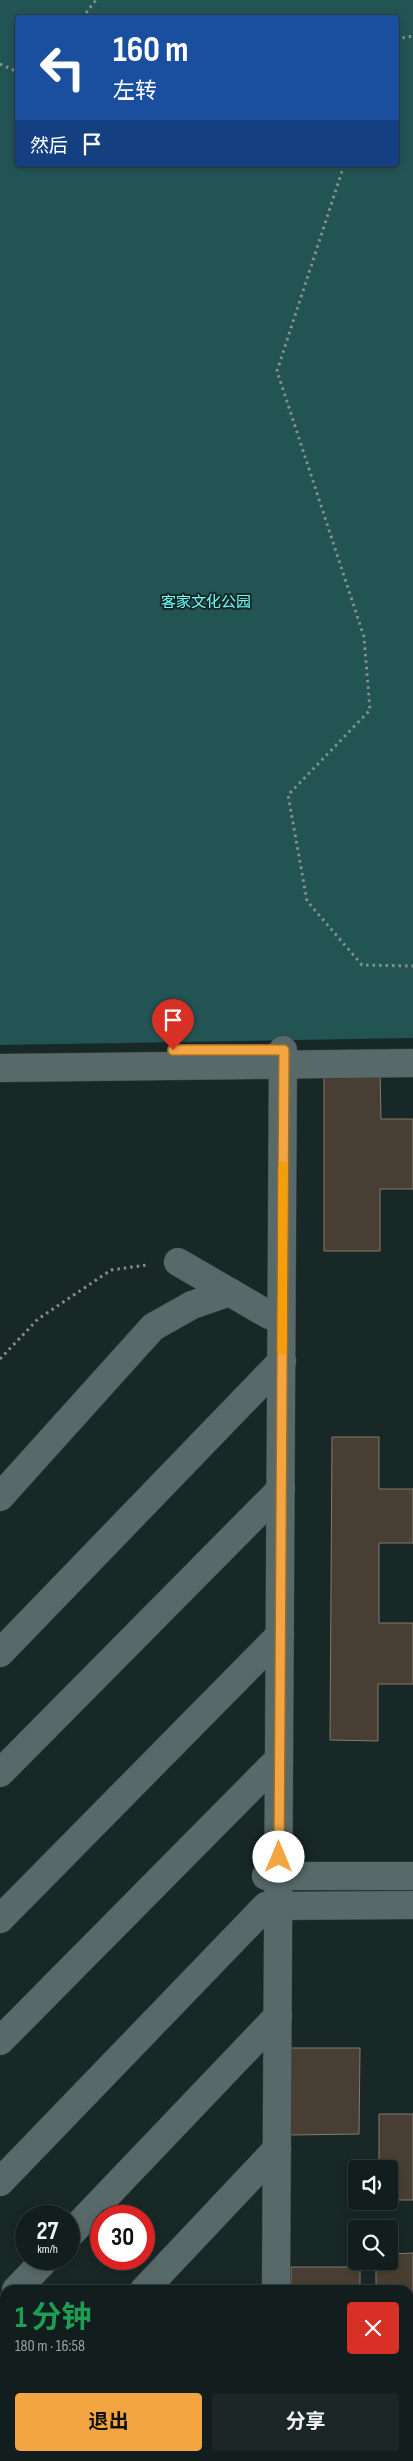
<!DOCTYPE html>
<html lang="zh">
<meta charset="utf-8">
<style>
:root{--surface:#121e1d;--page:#1b2726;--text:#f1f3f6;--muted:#9ca2a4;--line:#313c3b;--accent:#f2a541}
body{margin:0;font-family:"Sofia Sans Condensed","Noto Sans SC",sans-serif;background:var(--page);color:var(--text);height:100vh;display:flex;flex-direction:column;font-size:19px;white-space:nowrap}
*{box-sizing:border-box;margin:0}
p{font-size:16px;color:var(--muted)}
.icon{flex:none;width:28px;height:28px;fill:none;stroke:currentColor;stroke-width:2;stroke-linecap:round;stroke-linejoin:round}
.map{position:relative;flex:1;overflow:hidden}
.details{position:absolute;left:0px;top:2285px;width:414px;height:176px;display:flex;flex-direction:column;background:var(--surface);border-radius:15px 15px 0 0;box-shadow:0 2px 8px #0003,0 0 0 1px var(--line)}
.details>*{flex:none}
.banner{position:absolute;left:15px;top:15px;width:384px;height:152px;border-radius:5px;box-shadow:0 2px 8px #0003,0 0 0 1px var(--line);background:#1a4fa0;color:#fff;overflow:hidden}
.buttons{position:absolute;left:348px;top:2160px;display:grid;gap:10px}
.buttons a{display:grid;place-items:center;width:50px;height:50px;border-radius:5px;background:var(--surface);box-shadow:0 2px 8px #0003,0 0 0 1px var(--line);font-size:25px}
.speed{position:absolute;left:15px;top:2205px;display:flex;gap:10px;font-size:25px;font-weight:700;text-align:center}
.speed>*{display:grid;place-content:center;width:65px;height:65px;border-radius:50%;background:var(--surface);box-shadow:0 2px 8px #0003,0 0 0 1px var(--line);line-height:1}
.speed small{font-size:12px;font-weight:400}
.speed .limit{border:8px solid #d22;background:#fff;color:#111}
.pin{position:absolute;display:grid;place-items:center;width:42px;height:42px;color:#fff;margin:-51px -21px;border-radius:50% 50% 50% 0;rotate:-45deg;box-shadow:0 0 5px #0007}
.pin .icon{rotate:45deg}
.me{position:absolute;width:55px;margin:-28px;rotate:0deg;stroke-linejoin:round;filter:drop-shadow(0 0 4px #0008)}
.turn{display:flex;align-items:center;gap:18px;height:105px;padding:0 15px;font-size:22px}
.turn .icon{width:65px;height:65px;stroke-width:2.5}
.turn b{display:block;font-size:35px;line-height:42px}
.then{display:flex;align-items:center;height:48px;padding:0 15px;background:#0003;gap:10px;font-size:19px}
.round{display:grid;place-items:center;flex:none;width:52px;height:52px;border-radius:5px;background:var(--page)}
.headline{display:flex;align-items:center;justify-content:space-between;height:85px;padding:0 15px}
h1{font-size:30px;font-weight:700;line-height:38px;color:#1e9e55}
.action{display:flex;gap:10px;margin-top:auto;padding:10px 15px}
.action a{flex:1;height:58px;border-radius:5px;background:var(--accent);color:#111;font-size:20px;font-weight:700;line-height:58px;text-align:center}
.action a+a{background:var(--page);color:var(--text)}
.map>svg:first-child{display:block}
</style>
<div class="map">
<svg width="413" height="2461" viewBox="0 0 413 2461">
<rect width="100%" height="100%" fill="#182827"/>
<path fill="#225453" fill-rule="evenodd" d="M0 0H413V1038L0 1045ZM18 18H396V165H18Z"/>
<g fill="#483e34" stroke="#84796e">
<polygon points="324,1069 380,1070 381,1119 413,1119 413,1189 380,1189 380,1251 324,1251"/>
<polygon points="332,1437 379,1437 379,1489 413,1489 413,1543 379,1543 379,1623 413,1623 413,1684 378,1684 378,1741 330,1740"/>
<polygon points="290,2048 360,2048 359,2134 290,2135"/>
<polygon points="379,2114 413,2114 413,2200 389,2200 389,2169 379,2169"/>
<polygon points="413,2253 413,2339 409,2339 409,2290 376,2290 376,2261 389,2261 389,2254"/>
<rect x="291" y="2267" width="69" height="23"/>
<polygon points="409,2377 413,2377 413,2461 377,2461 377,2456 409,2456"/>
<rect x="293" y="2456" width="69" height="5"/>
</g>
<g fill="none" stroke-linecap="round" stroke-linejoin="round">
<g stroke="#374343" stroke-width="29">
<g id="minor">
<polyline points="0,1068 413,1063"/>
<polyline points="178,1262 269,1315"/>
<polyline points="0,1497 153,1327 192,1305 230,1292"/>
<polyline points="0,1653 282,1361"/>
<polyline points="0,1773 281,1489"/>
<polyline points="266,1876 413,1876"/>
<polyline points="0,1919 280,1635"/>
<polyline points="0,2041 279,1759"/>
<polyline points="0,2182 266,1906 413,1905"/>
<polyline points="69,2235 278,2016"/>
<polyline points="16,2290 46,2259"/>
<polyline points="144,2290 277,2149"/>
<polyline points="276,2290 283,1050"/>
<polyline points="0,2441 5,2436"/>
<polyline points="275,2461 275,2456"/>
</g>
</g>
<g stroke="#84908f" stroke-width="3" stroke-dasharray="2.5 4" stroke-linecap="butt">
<polyline points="82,18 96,0"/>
<polyline points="396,39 413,36"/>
<polyline points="0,64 18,72"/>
<polyline points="344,165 277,371 364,637 370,710 288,795 307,901 362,965 413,966"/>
<polyline points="0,1359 38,1319 111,1270 147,1265"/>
</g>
<use href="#minor" stroke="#586969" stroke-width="28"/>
</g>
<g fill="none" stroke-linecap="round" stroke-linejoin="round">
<g stroke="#9d6b2a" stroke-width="12">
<polyline id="route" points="173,1050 284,1050 279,1857"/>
</g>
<use href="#route" stroke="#f2a541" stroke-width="9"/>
<polyline stroke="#f59e0b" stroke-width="9" points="282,1350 283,1166"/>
</g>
<g text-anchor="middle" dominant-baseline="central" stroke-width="4" stroke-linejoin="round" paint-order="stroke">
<g font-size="15" fill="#6dfefb" stroke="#182827">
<text x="206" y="602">客家文化公园</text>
</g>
</g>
</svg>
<div class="buttons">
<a><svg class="icon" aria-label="sound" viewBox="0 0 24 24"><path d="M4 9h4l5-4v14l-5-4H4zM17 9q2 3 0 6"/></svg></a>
<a><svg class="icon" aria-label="search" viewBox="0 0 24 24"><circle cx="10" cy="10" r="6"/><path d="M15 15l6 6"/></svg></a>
</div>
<div class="speed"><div>27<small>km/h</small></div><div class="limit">30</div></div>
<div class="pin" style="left:173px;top:1050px;background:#d93025"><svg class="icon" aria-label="arrive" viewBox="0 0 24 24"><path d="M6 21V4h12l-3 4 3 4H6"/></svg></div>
<svg class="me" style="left:279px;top:1857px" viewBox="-20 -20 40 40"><circle r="19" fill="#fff"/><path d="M0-13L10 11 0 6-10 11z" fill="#f2a541"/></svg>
<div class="banner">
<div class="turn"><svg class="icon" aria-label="left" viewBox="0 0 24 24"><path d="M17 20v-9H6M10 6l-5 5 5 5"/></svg><div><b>160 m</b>左转</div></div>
<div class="then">然后<svg class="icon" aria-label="arrive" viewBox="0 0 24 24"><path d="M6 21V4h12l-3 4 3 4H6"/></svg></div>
</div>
<section class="details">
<div class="headline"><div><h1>1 分钟</h1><p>180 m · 16:58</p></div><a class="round" style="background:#d93025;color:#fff"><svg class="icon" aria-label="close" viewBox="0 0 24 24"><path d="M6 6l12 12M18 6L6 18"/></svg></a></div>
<div class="action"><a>退出</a><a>分享</a></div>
</section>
</div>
